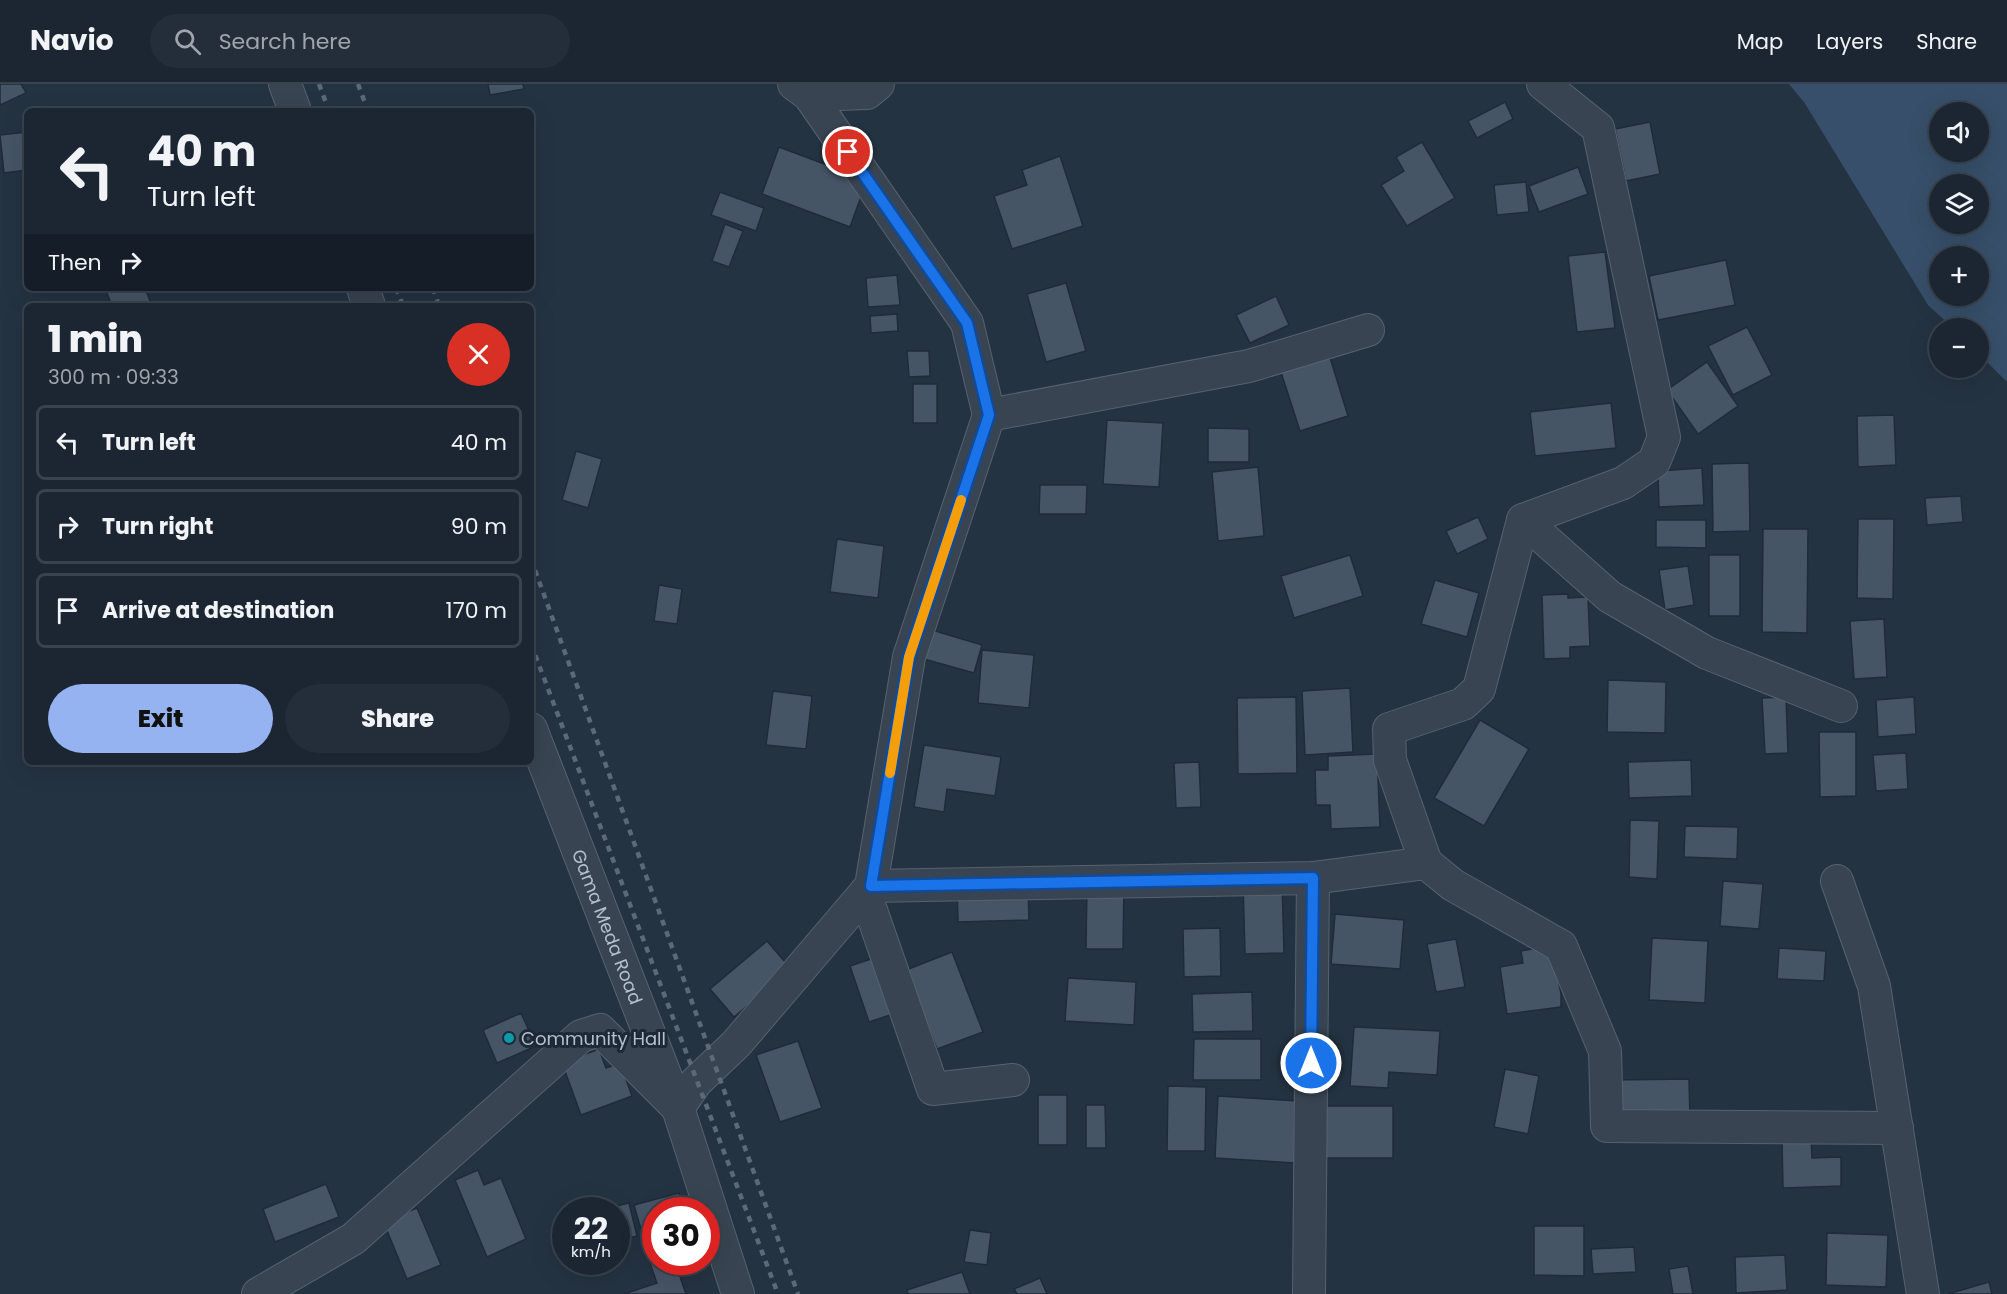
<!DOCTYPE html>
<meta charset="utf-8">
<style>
:root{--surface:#1b2632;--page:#242e3a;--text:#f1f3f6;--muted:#a0a5ac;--line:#39434d;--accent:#95b2f1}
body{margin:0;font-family:Poppins,sans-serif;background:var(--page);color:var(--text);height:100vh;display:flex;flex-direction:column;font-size:22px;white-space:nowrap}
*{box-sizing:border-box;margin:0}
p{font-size:20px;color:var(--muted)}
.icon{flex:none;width:33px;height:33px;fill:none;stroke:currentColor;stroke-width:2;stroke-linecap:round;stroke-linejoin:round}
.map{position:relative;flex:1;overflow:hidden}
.side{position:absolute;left:24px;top:219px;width:510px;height:462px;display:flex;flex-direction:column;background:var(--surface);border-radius:9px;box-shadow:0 6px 24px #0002,0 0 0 2px var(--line)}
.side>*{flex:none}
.guide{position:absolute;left:24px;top:24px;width:510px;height:183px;border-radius:9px;box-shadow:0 6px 24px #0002,0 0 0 2px var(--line);background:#1b2632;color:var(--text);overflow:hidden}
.fabs{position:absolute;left:1929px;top:18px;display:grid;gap:12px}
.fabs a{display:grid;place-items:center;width:60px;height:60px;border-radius:50%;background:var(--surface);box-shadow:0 6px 24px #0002,0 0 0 2px var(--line);font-size:30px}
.speed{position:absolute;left:552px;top:1113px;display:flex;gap:12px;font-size:30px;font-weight:700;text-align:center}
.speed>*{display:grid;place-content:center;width:78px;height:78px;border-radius:50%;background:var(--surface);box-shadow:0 6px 24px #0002,0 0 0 2px var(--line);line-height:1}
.speed small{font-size:15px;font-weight:400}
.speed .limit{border:9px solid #d22;background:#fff;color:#111}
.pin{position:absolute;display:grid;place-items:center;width:51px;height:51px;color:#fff;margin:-26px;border:3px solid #fff;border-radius:50%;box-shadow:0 2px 6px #0007}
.me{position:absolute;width:66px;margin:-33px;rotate:0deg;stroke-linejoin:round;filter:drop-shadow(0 0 4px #0008)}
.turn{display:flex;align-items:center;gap:21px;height:126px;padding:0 24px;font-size:27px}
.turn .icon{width:78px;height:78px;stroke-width:2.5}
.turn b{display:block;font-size:42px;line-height:51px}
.then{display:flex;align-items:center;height:57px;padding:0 24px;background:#0003;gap:12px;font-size:22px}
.round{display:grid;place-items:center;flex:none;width:63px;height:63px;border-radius:32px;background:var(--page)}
.overview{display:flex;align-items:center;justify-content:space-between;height:102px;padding:0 24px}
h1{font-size:36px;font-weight:800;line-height:45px}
.primary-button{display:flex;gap:12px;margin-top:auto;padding:12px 24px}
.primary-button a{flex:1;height:69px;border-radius:36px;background:var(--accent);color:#111;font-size:24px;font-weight:800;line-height:69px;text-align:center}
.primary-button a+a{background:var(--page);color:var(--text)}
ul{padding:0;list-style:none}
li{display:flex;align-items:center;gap:18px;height:75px;margin:0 12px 9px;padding:0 12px;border:3px solid var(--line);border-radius:9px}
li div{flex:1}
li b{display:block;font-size:22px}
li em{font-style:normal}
header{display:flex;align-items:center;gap:36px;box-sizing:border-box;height:84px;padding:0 30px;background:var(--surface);border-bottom:2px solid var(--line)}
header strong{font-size:28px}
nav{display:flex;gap:33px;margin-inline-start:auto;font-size:21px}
.search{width:420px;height:54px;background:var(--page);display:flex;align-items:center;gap:15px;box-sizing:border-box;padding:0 21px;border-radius:33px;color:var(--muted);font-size:22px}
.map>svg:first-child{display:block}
</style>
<header>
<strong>Navio</strong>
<div class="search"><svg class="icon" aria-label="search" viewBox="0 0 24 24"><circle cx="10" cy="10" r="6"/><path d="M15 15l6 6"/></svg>Search here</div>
<nav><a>Map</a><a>Layers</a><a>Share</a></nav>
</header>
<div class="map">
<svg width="2007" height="1210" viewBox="0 0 2007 1210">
<rect width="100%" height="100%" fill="#243342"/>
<path fill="#374f6a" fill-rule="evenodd" d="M1789 0H2007V298L1979 270 1978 244H1953L1928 221 1804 18ZM1940 28H1978V68H1940ZM1940 100H1978V140H1940ZM1940 172H1978V212H1940Z"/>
<g fill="#465566" stroke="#202b39" stroke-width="1.5">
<polygon points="0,0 21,0 26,9 0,21"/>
<polygon points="488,0 523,0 524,5 490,11"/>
<polygon points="1505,18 1513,35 1477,54 1468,37"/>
<polygon points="1650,38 1660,90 1626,97 1615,45"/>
<polygon points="27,48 27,86 4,89 0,51"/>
<polygon points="1422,58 1455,114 1407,142 1381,101 1404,87 1396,73"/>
<polygon points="779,63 867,96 850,143 762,110"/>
<polygon points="1060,72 1083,142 1012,165 994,112 1027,101 1022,86"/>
<polygon points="1578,83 1588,110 1539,128 1529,102"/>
<polygon points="1526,98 1529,128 1497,131 1494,101"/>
<polygon points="720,108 764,124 756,147 711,131"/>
<polygon points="725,140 743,147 729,183 712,177"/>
<polygon points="1605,168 1615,244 1577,248 1568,172"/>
<polygon points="1726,176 1735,221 1658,236 1649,192"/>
<polygon points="897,191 900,221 868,223 866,194"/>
<polygon points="1066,199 1086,267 1046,278 1027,210"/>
<polygon points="105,204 145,204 152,222 112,222"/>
<polygon points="1276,212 1289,241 1250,259 1236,231"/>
<polygon points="897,230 898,247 871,249 870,232"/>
<polygon points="1747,243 1772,291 1733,311 1708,262"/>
<polygon points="907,267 929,267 930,292 909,293"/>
<polygon points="1328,267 1348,332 1300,347 1279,282"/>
<polygon points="1707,278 1738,322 1698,350 1667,306"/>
<rect x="913" y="300" width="24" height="39"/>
<polygon points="1611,319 1616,364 1535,372 1530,328"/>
<polygon points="1894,331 1896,381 1858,383 1857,332"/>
<polygon points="1107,336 1163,339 1159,403 1103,400"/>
<polygon points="1208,344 1249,345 1249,378 1208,378"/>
<polygon points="576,367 602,375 588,424 562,416"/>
<polygon points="1749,379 1750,447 1713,448 1712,380"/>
<polygon points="1258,383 1264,452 1218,457 1212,388"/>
<polygon points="1702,384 1704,421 1659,423 1658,387"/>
<polygon points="1040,401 1087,401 1086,430 1039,430"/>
<polygon points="1961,412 1963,438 1927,441 1925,414"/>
<polygon points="1478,433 1488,455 1457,470 1446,447"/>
<polygon points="1858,435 1894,435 1893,515 1857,514"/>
<polygon points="1656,436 1706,436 1706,464 1656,463"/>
<polygon points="1763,445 1808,445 1807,549 1762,548"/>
<polygon points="837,455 884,462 878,514 830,508"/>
<polygon points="1350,471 1363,512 1294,534 1281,492"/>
<rect x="1709" y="471" width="31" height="61"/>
<polygon points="1688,482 1694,521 1665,526 1659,486"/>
<polygon points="1435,496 1479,509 1467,553 1421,540"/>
<polygon points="659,501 682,505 677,540 654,537"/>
<polygon points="1568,510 1568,514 1588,513 1590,562 1570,563 1570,574 1544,575 1542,511"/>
<polygon points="1884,535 1887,593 1854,595 1850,537"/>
<polygon points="932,546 982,561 974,589 924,575"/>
<polygon points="982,566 1034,571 1029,624 978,619"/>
<polygon points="1608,596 1666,598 1665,649 1607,648"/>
<polygon points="1350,604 1353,668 1305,671 1302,607"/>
<polygon points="773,607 812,612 806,665 766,661"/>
<polygon points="1296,613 1297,689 1238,690 1237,614"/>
<polygon points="1786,613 1788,669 1765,670 1762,614"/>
<polygon points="1914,613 1916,650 1878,653 1876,616"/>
<polygon points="1480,636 1529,665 1484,742 1434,714"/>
<polygon points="1819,648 1856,648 1856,712 1820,713"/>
<polygon points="924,661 1001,673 995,712 947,705 944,728 914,723"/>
<polygon points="1906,669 1908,705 1876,707 1873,671"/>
<polygon points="1377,670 1380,743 1331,745 1330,721 1316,721 1315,686 1328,686 1328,672"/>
<polygon points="1691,676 1692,712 1629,714 1628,678"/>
<polygon points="1199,678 1201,723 1176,724 1174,679"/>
<polygon points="1630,736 1659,737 1657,795 1629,793"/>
<polygon points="1685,742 1738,743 1737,775 1684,773"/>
<polygon points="1282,797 1284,869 1245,870 1243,798"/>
<polygon points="1723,797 1763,800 1759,845 1720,842"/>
<polygon points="1087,800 1124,800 1123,865 1086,865"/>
<polygon points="1028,801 1029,836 958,838 957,804"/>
<polygon points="1335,830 1404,836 1400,885 1331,880"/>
<polygon points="1220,844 1221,892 1184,893 1183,845"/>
<polygon points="1652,854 1708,857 1705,919 1649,916"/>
<polygon points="1456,855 1465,903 1436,908 1427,860"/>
<polygon points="767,857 791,885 734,933 710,905"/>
<polygon points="1552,861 1561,910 1561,923 1507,930 1500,883 1523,879 1521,867"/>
<polygon points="1779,864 1826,867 1824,897 1777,895"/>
<polygon points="952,868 983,948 937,965 906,886"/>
<polygon points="874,874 893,930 869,938 850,882"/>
<polygon points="1068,894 1136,898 1134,941 1065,937"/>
<polygon points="1252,908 1253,947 1193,948 1192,910"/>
<polygon points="521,929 536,962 497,979 483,946"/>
<polygon points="1354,943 1440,947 1437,991 1389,988 1388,1004 1350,1002"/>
<polygon points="1194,955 1261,955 1261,996 1193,996"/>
<polygon points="798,957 822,1024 780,1038 756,971"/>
<polygon points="599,965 606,984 620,979 632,1012 581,1031 562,979"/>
<polygon points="1505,985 1539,992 1528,1050 1494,1043"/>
<polygon points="1689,995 1690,1037 1616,1038 1615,996"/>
<polygon points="1168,1002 1206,1003 1205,1067 1167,1067"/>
<rect x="1038" y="1011" width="29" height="50"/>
<polygon points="1218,1012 1298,1017 1295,1079 1215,1074"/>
<polygon points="1086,1021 1105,1021 1106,1064 1086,1064"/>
<polygon points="1324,1022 1393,1022 1393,1074 1323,1074"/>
<polygon points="1811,1054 1812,1074 1841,1073 1841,1102 1783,1104 1782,1055"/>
<polygon points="478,1086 484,1101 501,1094 526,1155 487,1173 455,1096"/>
<polygon points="326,1100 339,1133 275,1158 263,1125"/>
<polygon points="679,1109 684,1126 656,1126 656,1145 642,1149 634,1121"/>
<polygon points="629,1119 637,1152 616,1157 616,1126 600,1126"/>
<polygon points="417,1124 441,1181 407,1195 383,1137"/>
<polygon points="1534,1142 1584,1142 1584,1192 1534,1191"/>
<polygon points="970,1146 991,1149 987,1181 964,1178"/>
<polygon points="1827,1149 1888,1151 1886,1203 1826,1201"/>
<polygon points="1634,1163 1636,1188 1593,1190 1591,1165"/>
<polygon points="1785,1171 1787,1206 1736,1209 1735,1173"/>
<polygon points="656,1177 675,1178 686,1210 624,1210 657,1199 650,1179"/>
<polygon points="1688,1182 1693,1210 1673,1210 1669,1185"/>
<polygon points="962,1188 970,1210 908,1210 907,1206"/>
<polygon points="1040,1194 1047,1210 1017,1210 1014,1205"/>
<polygon points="1989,1198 1992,1210 1948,1210"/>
</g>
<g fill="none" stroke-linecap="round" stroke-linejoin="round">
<g stroke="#57626f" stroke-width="34">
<g id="street">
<polyline points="285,0 295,27"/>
<polyline points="794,0 809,11 967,239 989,331 1249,282 1368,246"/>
<polyline points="809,11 867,9 878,0"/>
<polyline points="363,204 369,222"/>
<polyline points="1523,436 1610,513 1707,569 1841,622"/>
<path id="s1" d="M531 645 678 1024 738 1210"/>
<polyline points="1426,779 1453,801 1561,862 1605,967 1607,1042 1897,1044"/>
<polyline points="1837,797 1874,902 1923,1210"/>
<polyline points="871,802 909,573 989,331"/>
<polyline points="865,809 933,1005 1013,996"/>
<polyline points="258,1210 353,1155 581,952 600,946 678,1024 696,998 736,960 871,802 1313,794 1426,779 1390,676 1389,645 1463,620 1479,605 1523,436 1623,399 1654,378 1664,353 1598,44 1543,0"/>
<polyline points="1309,1210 1313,794"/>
</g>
</g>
<use href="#street" stroke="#394452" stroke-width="32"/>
<g stroke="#5b6979" stroke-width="4.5" stroke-dasharray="6 6" stroke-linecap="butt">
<polyline points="319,0 329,27"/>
<polyline points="358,0 368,27"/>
<polyline points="396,204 403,222"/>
<polyline points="433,204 439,222"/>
<polyline points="531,475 798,1210"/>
<polyline points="531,560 778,1210"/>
</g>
</g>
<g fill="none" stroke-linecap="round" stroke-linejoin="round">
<g stroke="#114b97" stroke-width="15">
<polyline id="route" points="848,68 967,239 989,331 909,573 871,802 1313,794 1311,979"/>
</g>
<use href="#route" stroke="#1a73e8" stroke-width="10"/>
<polyline stroke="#f59e0b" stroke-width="10" points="890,689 909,573 961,416"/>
</g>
<circle fill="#0f9aa8" stroke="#1d2937" stroke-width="2" cx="509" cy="954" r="6"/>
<g text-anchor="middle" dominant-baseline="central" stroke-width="6" stroke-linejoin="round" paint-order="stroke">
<g font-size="18" fill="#b6bfcc" stroke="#1d2937">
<text stroke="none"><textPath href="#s1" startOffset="212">Gama Meda Road</textPath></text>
</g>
<g font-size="18" fill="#b6bfcc" stroke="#1d2937" text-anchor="start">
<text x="521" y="954">Community Hall</text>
</g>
</g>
</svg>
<div class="fabs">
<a><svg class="icon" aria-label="sound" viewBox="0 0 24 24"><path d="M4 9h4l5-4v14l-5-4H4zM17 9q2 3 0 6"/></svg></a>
<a><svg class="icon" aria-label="layers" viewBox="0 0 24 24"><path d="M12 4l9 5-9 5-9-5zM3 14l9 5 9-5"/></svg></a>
<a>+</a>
<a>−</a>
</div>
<div class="speed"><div>22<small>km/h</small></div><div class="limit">30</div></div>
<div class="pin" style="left:848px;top:68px;background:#d93025"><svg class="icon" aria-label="arrive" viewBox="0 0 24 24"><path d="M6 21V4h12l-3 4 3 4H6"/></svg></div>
<svg class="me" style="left:1311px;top:979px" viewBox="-20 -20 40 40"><circle r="17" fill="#1a73e8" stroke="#fff" stroke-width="3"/><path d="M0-11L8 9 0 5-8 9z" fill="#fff"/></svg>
<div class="guide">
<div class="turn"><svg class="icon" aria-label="left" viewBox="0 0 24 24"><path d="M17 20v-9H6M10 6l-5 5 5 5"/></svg><div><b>40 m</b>Turn left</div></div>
<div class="then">Then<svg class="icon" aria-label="right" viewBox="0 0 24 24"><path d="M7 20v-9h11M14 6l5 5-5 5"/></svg></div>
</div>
<section class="side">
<div class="overview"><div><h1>1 min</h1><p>300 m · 09:33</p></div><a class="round" style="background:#d93025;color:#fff"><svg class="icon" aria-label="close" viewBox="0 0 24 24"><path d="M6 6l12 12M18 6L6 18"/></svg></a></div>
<ul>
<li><svg class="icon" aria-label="left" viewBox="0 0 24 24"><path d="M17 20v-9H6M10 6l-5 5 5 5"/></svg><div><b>Turn left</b></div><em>40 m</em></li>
<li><svg class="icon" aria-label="right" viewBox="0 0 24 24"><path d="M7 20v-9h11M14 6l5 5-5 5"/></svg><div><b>Turn right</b></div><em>90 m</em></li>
<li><svg class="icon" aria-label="arrive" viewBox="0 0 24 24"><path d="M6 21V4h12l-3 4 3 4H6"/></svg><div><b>Arrive at destination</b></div><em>170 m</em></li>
</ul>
<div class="primary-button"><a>Exit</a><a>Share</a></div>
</section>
</div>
